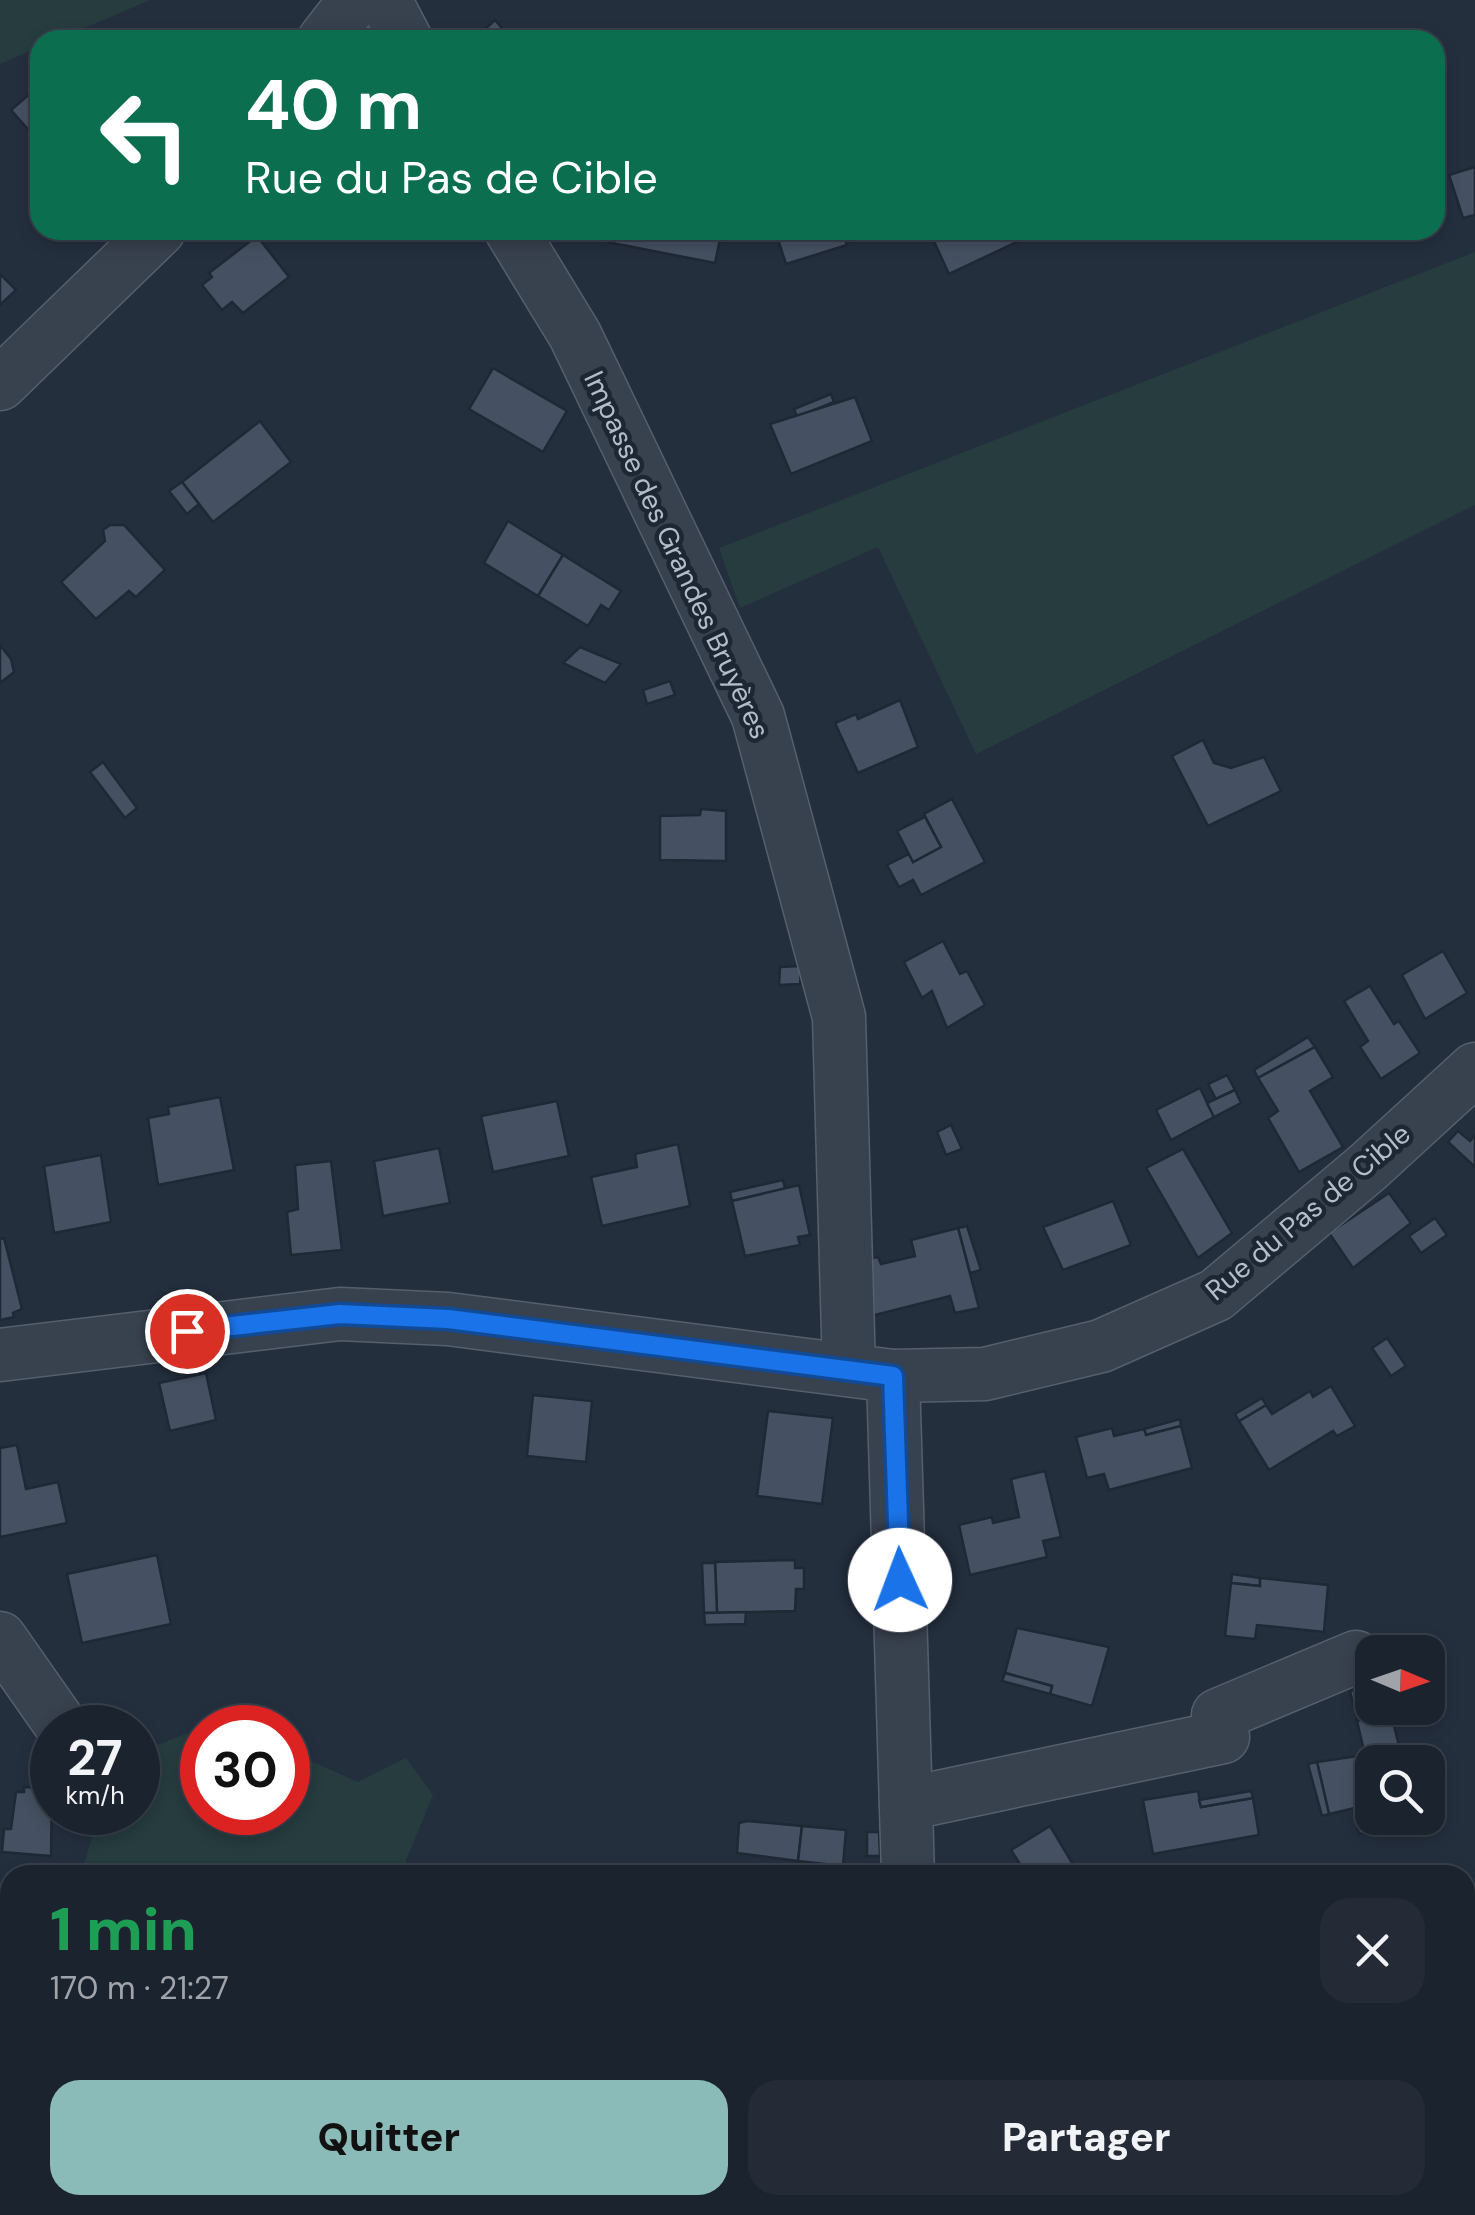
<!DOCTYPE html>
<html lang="fr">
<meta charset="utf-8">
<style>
:root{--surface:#1b232e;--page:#242b36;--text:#f1f3f6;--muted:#a0a4aa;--line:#39404a;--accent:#8bbbb9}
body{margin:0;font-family:"DM Sans",sans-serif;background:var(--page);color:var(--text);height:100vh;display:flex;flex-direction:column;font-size:38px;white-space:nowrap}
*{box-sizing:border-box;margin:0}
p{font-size:32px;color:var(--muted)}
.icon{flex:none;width:55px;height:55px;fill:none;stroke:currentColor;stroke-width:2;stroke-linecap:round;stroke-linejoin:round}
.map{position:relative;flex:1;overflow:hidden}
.details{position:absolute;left:0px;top:1865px;width:1475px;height:350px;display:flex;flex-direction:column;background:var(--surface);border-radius:30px 30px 0 0;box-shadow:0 5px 15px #0003,0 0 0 2px var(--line)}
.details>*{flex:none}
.top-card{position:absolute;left:30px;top:30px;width:1415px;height:210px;border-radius:30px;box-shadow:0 5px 15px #0003,0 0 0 2px var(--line);background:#0b6e4f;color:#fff;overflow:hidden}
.needle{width:65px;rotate:92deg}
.controls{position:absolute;left:1355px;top:1635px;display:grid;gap:20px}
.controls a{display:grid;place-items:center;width:90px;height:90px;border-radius:20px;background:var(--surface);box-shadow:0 5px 15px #0003,0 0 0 2px var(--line);font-size:50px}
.speed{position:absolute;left:30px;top:1705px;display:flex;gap:20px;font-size:50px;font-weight:700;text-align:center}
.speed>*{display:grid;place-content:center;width:130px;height:130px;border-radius:50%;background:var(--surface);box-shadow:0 5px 15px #0003,0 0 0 2px var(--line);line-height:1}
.speed small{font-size:25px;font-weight:400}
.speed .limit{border:15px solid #d22;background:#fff;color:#111}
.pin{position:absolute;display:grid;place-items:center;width:85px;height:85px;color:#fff;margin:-42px;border:5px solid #fff;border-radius:50%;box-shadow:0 2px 10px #0007}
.me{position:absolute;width:110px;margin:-55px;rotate:358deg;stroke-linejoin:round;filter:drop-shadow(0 0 8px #0008)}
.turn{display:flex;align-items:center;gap:35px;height:210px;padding:0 50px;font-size:45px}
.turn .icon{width:130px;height:130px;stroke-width:2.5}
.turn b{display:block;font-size:70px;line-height:85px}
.round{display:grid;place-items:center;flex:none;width:105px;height:105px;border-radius:30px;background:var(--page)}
.head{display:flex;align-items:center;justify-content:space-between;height:170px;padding:0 50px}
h1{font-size:60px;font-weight:800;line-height:75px;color:#1e9e55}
.primary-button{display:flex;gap:20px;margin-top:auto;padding:20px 50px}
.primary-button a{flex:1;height:115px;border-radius:30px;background:var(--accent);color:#111;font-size:40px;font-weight:800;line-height:115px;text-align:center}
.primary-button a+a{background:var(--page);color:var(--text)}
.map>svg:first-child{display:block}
</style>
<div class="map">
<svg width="1475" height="2215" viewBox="0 0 1475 2215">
<rect width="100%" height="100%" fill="#242f3e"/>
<g fill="#263c3f">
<polygon points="0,0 150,0 56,40 40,40 40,47 0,64"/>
<polygon points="1475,252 1475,505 976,754 878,547 740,608 719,548"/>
<polygon points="190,1732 202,1733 202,1812 288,1812 288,1751 358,1782 406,1758 433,1795 400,1875 81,1875 99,1813 138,1812 138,1753"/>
<polygon points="10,1941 10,2205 523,2205 526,2215 0,2215 0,1942"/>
</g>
<g fill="#455162" stroke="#1f2835" stroke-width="2.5">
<polygon points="495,20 512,40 473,40"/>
<polygon points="40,85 40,130 34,136 11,110"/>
<polygon points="1475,167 1475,215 1463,218 1449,175"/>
<polygon points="609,230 722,230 715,263 607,242"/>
<polygon points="775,230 867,230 845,239 847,245 786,264"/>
<polygon points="947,230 1018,230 1023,239 949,274 932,237"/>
<polygon points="257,236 289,277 243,313 232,302 222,310 202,285 212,277 209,273"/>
<polygon points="0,274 16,290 0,305"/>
<polygon points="493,368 567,411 543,452 469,409"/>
<polygon points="831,394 834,402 797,417 794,409"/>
<polygon points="855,397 872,441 791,474 770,424"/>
<polygon points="260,421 291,462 213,522 182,482"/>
<polygon points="182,482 199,504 187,514 169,491"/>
<polygon points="508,521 563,555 538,596 484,563"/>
<polygon points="110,525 124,525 165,570 136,597 129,591 96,619 61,582 105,541 103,530"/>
<polygon points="563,555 621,591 609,610 601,605 588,626 538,596"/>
<polygon points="0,645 11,659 14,672 0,683"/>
<polygon points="580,647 621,664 605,683 563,663"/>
<polygon points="670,681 675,695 647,704 643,690"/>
<polygon points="900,700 918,747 858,773 835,723 856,714 858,719"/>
<polygon points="1203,740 1214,763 1231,768 1264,757 1281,791 1208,826 1172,756"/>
<polygon points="103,762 137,808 125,818 90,772"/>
<polygon points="952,799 985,862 921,895 913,880 899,887 887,865 909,854 913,862 941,847 924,814"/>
<polygon points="701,809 726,811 726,861 660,860 660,816 700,815"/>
<polygon points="925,817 941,847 913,862 897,831"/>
<polygon points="943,941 960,974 967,971 985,1005 947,1028 932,991 922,998 904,962"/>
<polygon points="1443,951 1467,993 1425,1019 1402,975"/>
<polygon points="801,966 800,984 779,985 780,967"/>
<polygon points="1370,986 1394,1024 1399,1021 1420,1053 1381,1079 1360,1047 1368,1041 1344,1001"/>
<polygon points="1308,1037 1315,1047 1258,1078 1254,1070"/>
<polygon points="1315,1047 1333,1077 1310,1091 1343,1147 1299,1172 1268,1118 1278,1111 1258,1078"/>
<polygon points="1227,1075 1235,1090 1216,1099 1208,1084"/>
<polygon points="1200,1088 1214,1117 1171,1140 1156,1110"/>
<polygon points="1235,1090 1241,1103 1214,1117 1207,1103"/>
<polygon points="220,1097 234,1170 158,1185 148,1118 169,1114 168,1107"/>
<polygon points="557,1101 569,1156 493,1172 481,1116"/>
<polygon points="951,1125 962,1149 946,1155 937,1132"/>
<polygon points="1458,1131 1470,1141 1475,1135 1475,1167 1448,1142"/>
<polygon points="678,1144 690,1206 602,1226 591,1177 637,1167 635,1154"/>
<polygon points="439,1148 450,1203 383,1216 374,1161"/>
<polygon points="1183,1149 1232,1233 1198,1258 1146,1168"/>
<polygon points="101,1155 111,1222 54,1233 44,1166"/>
<polygon points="331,1161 342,1250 291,1255 287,1212 298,1209 295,1165"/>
<polygon points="783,1180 785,1189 732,1201 730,1192"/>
<polygon points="799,1185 810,1235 798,1237 800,1245 745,1256 732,1201"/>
<polygon points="1389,1193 1411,1223 1353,1268 1329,1233"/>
<polygon points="1113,1201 1131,1245 1063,1270 1043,1227"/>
<polygon points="1435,1218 1447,1235 1421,1253 1409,1236"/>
<polygon points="967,1226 981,1270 970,1273 958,1228"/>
<polygon points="958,1228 979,1308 955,1313 950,1296 871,1316 857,1261 878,1257 881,1264 915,1256 911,1240"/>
<polygon points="4,1238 22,1309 13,1313 14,1317 0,1320 0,1239"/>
<polygon points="1387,1338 1406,1366 1391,1376 1372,1348"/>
<polygon points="206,1373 216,1420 170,1431 159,1383"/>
<polygon points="1331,1386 1355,1426 1337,1436 1333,1431 1269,1470 1239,1421 1266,1405 1272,1414 1310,1391 1313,1397"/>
<polygon points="533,1395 592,1401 586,1462 527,1456"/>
<polygon points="1262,1398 1266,1405 1239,1421 1235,1414"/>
<polygon points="768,1411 833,1418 822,1504 757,1496"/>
<polygon points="1180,1419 1181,1426 1146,1435 1144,1429"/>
<polygon points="1181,1426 1192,1468 1109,1490 1104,1474 1087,1478 1076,1437 1112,1428 1114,1436 1144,1429 1146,1435"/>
<polygon points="17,1445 26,1489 58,1482 67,1523 0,1537 0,1448"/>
<polygon points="1045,1471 1061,1537 1043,1541 1047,1557 970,1575 959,1525 992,1517 993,1523 1019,1517 1011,1479"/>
<polygon points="157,1555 171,1624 82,1643 67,1574"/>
<polygon points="795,1560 795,1568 804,1568 804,1589 796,1589 795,1611 717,1613 715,1562"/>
<polygon points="702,1563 715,1563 717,1613 704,1613"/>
<polygon points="1232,1574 1260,1578 1260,1586 1231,1583"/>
<polygon points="1260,1578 1328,1585 1324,1632 1257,1625 1255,1639 1225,1636 1231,1583 1260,1586"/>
<polygon points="746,1612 745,1624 705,1625 704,1613"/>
<polygon points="1017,1628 1109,1647 1092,1706 1050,1694 1052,1686 1005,1673"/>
<polygon points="1005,1673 1052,1686 1050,1694 1002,1681"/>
<polygon points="1372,1686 1372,1708 1390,1708 1391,1713 1357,1721 1350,1691"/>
<polygon points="1391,1713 1403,1762 1372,1762 1372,1804 1329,1814 1317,1762 1365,1755 1357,1721"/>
<polygon points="1317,1762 1329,1814 1322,1816 1308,1764"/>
<polygon points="24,1787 52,1789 51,1856 2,1852 4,1829 11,1829 16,1792 24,1792"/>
<polygon points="1198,1791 1201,1807 1253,1798 1259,1835 1153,1854 1143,1800"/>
<polygon points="1251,1791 1253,1798 1201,1807 1199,1800"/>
<polygon points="1372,1804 1372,1818 1398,1818 1400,1825 1359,1834 1353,1809"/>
<polygon points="747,1821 802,1826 798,1861 737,1853 739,1823"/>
<polygon points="802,1826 846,1830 843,1866 798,1861"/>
<polygon points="1050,1826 1074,1866 1070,1869 1073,1875 1027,1875 1011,1850"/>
<polygon points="867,1832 879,1832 880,1856 867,1856"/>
<rect x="1465" y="2061" width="10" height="55"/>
<polygon points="744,2205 812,2205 810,2215 741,2215"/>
<polygon points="888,2205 934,2205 932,2215"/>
<polygon points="1223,2205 1323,2205 1340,2210 1338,2215 1219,2215"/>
</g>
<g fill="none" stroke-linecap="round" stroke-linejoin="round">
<g stroke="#565f6c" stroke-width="55">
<g id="minor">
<polyline points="385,0 406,40"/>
<polyline points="324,40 355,0"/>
<polyline points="511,230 575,335 758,716 839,1017 849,1370"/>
<polyline points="0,384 159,230"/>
<polyline points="0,1355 340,1314 448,1319 893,1376 985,1374 1101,1346 1216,1295 1368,1167 1475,1069"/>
<polyline points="893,1376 908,1875"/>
<polyline points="0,1638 63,1728"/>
<polyline points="906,1804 1223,1737 1218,1715 1356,1657"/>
<polyline points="859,2215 861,2205"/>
</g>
</g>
<use href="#minor" stroke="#38414e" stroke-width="52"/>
</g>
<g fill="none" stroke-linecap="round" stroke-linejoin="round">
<g stroke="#114b97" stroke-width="25">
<polyline id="route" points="187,1331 340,1314 448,1319 893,1376 900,1580"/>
</g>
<use href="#route" stroke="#1a73e8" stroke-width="18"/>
</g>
<g text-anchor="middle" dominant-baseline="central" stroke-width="9" stroke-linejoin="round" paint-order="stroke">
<g font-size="28" fill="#b4bcc9" stroke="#1d2633">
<text transform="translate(677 555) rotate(65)">Impasse des Grandes Bruyères</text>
<text transform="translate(1308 1212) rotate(-40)">Rue du Pas de Cible</text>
</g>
</g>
</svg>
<div class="controls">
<a><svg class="needle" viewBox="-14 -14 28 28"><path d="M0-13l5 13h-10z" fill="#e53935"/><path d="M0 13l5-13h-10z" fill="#a0a4aa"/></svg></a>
<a><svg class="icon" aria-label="search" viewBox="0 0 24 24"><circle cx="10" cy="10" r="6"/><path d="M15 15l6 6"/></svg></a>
</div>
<div class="speed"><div>27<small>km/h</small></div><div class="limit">30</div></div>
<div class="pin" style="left:187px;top:1331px;background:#d93025"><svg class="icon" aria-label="arrive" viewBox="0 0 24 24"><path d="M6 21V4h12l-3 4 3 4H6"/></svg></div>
<svg class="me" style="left:900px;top:1580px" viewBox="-20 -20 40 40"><circle r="19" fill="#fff"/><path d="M0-13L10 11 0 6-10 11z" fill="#1a73e8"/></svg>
<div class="top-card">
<div class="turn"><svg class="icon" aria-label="left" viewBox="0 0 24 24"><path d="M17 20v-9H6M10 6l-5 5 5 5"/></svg><div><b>40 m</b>Rue du Pas de Cible</div></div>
</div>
<section class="details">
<div class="head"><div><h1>1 min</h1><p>170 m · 21:27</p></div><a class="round"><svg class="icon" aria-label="close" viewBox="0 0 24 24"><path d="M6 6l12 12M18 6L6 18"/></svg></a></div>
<div class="primary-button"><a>Quitter</a><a>Partager</a></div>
</section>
</div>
